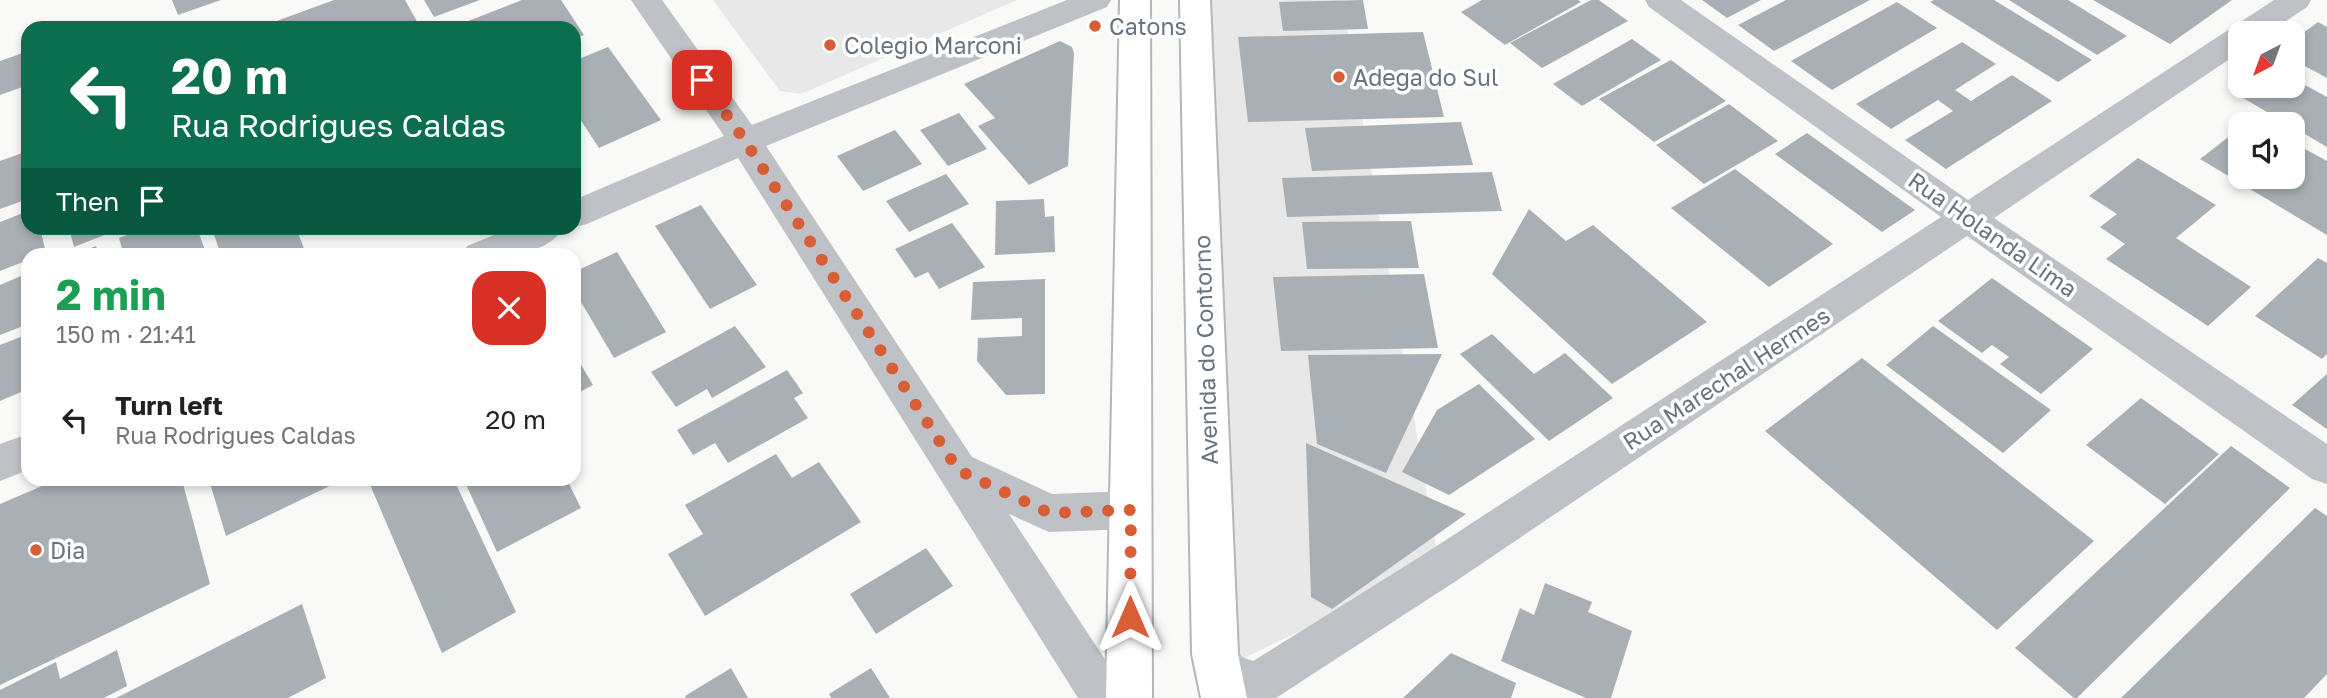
<!DOCTYPE html>
<meta charset="utf-8">
<style>
:root{--surface:#fff;--page:#f6f6f6;--text:#202124;--muted:#757577}
body{margin:0;font-family:"Golos Text",sans-serif;background:var(--page);color:var(--text);height:100vh;display:flex;flex-direction:column;font-size:26px;white-space:nowrap}
*{box-sizing:border-box;margin:0}
p{font-size:23px;color:var(--muted)}
.icon{flex:none;width:38px;height:38px;fill:none;stroke:currentColor;stroke-width:2;stroke-linecap:round;stroke-linejoin:round}
.map{position:relative;flex:1;overflow:hidden}
.sheet{position:absolute;left:21px;top:248px;width:560px;height:238px;display:flex;flex-direction:column;background:var(--surface);border-radius:21px;box-shadow:0 4px 10px #0003}
.sheet>*{flex:none}
.top-card{position:absolute;left:21px;top:21px;width:560px;height:214px;border-radius:21px;box-shadow:0 4px 10px #0003;background:#0b6e4f;color:#fff;overflow:hidden}
.needle{width:46px;rotate:221deg}
.controls{position:absolute;left:2228px;top:21px;display:grid;gap:14px}
.controls a{display:grid;place-items:center;width:77px;height:77px;border-radius:14px;background:var(--surface);box-shadow:0 4px 10px #0003;font-size:35px}
.pin{position:absolute;display:grid;place-items:center;width:60px;height:60px;color:#fff;margin:-30px;border-radius:14px;box-shadow:0 4px 10px #0006}
.me{position:absolute;width:77px;margin:-38px;rotate:0deg;stroke-linejoin:round;filter:drop-shadow(0 0 5px #0008)}
.turn{display:flex;align-items:center;gap:24px;height:147px;padding:0 35px;font-size:32px}
.turn .icon{width:91px;height:91px;stroke-width:2.5}
.turn b{display:block;font-size:49px;line-height:60px}
.then{display:flex;align-items:center;height:66px;padding:0 35px;background:#0003;gap:14px;font-size:26px}
.round{display:grid;place-items:center;flex:none;width:74px;height:74px;border-radius:21px;background:var(--page)}
.head{display:flex;align-items:center;justify-content:space-between;height:119px;padding:0 35px}
h1{font-size:42px;font-weight:700;line-height:52px;color:#1e9e55}
ul{padding:0;list-style:none}
li{display:flex;align-items:center;gap:21px;height:105px;padding:0 35px}
li div{flex:1}
li b{display:block;font-size:26px}
li em{font-style:normal}
.map>svg:first-child{display:block}
</style>
<div class="map">
<svg width="2327" height="698" viewBox="0 0 2327 698">
<rect width="100%" height="100%" fill="#f9f9f7"/>
<g fill="#e7e8e7">
<polygon points="713,0 1017,0 801,94 780,91"/>
<polygon points="1209,0 1342,0 1439,564 1221,669"/>
</g>
<g fill="#a8b0b5">
<polygon points="172,0 221,0 178,15"/>
<polygon points="334,0 405,0 419,25 411,28 264,28 263,26"/>
<polygon points="424,0 480,0 434,17"/>
<polygon points="522,0 561,0 584,35 574,39 574,28 450,28"/>
<polygon points="1363,0 1368,29 1283,31 1279,2"/>
<polygon points="1482,0 1578,0 1581,2 1505,45 1461,12"/>
<polygon points="1591,0 1599,0 1628,21 1542,68 1510,43"/>
<polygon points="1702,0 1761,0 1727,18"/>
<polygon points="1786,0 1870,0 1774,51 1738,25"/>
<polygon points="1934,0 1994,0 2092,60 2058,82 1930,2"/>
<polygon points="2009,0 2068,0 2127,36 2097,55"/>
<polygon points="2093,0 2232,0 2170,44"/>
<polygon points="1897,2 1937,28 1832,90 1791,61"/>
<polygon points="2318,22 2327,27 2327,78 2292,59 2292,41"/>
<polygon points="1423,32 1444,117 1248,122 1238,37"/>
<polygon points="1632,39 1661,60 1582,106 1553,84"/>
<polygon points="1060,41 1072,47 1074,53 1068,166 1029,185 978,126 995,118 964,84"/>
<polygon points="1962,42 1996,64 1955,90 1971,101 2012,75 2052,101 1946,169 1905,140 1953,111 1938,100 1891,129 1856,104"/>
<polygon points="608,47 661,120 599,148 574,110 574,61"/>
<polygon points="23,53 28,85 0,95 0,61"/>
<polygon points="1671,60 1726,101 1654,142 1599,99"/>
<polygon points="2292,78 2327,97 2327,147 2243,98 2259,86 2292,86"/>
<polygon points="1729,104 1778,141 1704,184 1656,145"/>
<polygon points="959,113 987,149 948,166 920,130"/>
<polygon points="1461,122 1473,165 1312,171 1305,128"/>
<polygon points="2240,128 2240,177 2292,177 2292,142 2327,161 2327,235 2200,159"/>
<polygon points="895,130 922,164 863,191 837,156"/>
<polygon points="1807,133 1915,210 1882,232 1775,154"/>
<polygon points="28,151 28,199 0,209 0,161"/>
<polygon points="2138,158 2216,205 2176,238 2251,287 2208,326 2106,259 2125,244 2100,227 2117,214 2089,196"/>
<polygon points="1735,169 1833,244 1769,287 1671,208"/>
<polygon points="1492,172 1502,211 1287,217 1282,178"/>
<polygon points="946,174 969,204 909,232 886,201"/>
<polygon points="1044,199 1045,217 1054,216 1055,252 995,255 996,201"/>
<polygon points="701,205 757,285 710,309 655,226"/>
<polygon points="1529,209 1566,241 1593,225 1707,322 1612,384 1492,274"/>
<polygon points="28,211 28,228 40,228 46,253 28,256 28,260 0,271 0,222"/>
<polygon points="1411,221 1419,268 1307,269 1302,222"/>
<polygon points="952,223 985,267 939,289 928,272 915,278 895,249"/>
<polygon points="69,228 122,228 74,247"/>
<polygon points="146,228 197,228 207,256 124,256 119,238"/>
<polygon points="212,228 296,228 307,256 221,256"/>
<polygon points="96,246 99,256 73,256 73,255"/>
<polygon points="617,252 666,332 614,358 574,290 574,272"/>
<polygon points="2318,258 2327,263 2327,354 2322,359 2255,316"/>
<polygon points="28,273 28,324 0,335 0,285"/>
<polygon points="1424,274 1438,348 1281,351 1273,277"/>
<polygon points="1992,278 2093,349 2041,394 2000,364 2009,357 1992,345 1982,353 1938,321"/>
<polygon points="1045,279 1045,394 1006,395 977,361 978,338 1022,336 1022,318 971,320 973,282"/>
<polygon points="735,326 766,367 712,398 707,389 676,407 651,372"/>
<polygon points="1933,326 2051,410 2003,453 1886,365"/>
<polygon points="28,334 28,389 0,401 0,345"/>
<polygon points="1492,334 1534,374 1565,353 1613,398 1549,441 1460,354"/>
<polygon points="574,353 593,385 574,395"/>
<polygon points="1442,354 1386,473 1317,444 1308,355"/>
<polygon points="1862,358 2094,541 1997,630 1765,431"/>
<polygon points="787,370 803,393 794,398 808,418 728,463 715,443 693,455 677,430"/>
<polygon points="2327,374 2327,429 2292,405"/>
<polygon points="1479,384 1535,439 1449,495 1402,472 1437,410"/>
<polygon points="2141,398 2219,454 2165,504 2086,445"/>
<polygon points="1306,443 1466,514 1332,609 1311,597"/>
<polygon points="2231,446 2290,488 2077,698 2074,698 2015,648"/>
<polygon points="776,454 792,478 819,462 861,522 705,616 668,554 703,534 685,505"/>
<polygon points="56,480 182,480 210,584 0,685 0,504"/>
<polygon points="209,480 342,480 226,536"/>
<polygon points="368,480 454,480 516,612 442,653"/>
<polygon points="464,480 567,480 581,508 497,552"/>
<polygon points="2315,508 2327,516 2327,674 2304,698 2121,698"/>
<polygon points="926,548 953,586 876,634 850,594"/>
<polygon points="1545,583 1592,602 1588,612 1632,631 1611,698 1586,698 1501,661 1520,608 1534,615"/>
<polygon points="302,604 326,678 288,698 116,698"/>
<polygon points="117,650 127,686 104,698 0,698 0,690 56,662 60,679"/>
<polygon points="1451,653 1516,683 1511,698 1403,698"/>
<polygon points="731,668 748,698 686,698 685,696"/>
<polygon points="871,668 890,698 831,698 829,694"/>
</g>
<g fill="none" stroke-linecap="round" stroke-linejoin="round">
<g stroke="#b2b7bb" stroke-width="4">
<g id="major">
<polygon points="1120,0 1150,0 1152,698 1106,698"/>
<polygon points="1180,0 1210,0 1238,654 1247,698 1201,698 1192,654"/>
</g>
</g>
<g fill="#bec2c6" fill-rule="evenodd">
<polygon points="631,0 662,0 752,125 1067,0 1111,0 1107,7 766,146 972,457 1052,494 1131,491 1146,497 1152,510 1146,523 1131,529 1049,532 1009,514 1120,682 1127,698 1078,698 738,158 587,224 571,228 574,228 574,200 724,136"/>
<polygon points="1645,0 1681,0 1968,200 2274,0 2311,0 2307,7 2268,33 2240,33 2240,52 1994,218 2327,444 2327,484 2312,479 1967,236 1456,581 1276,698 1229,698 1214,692 1206,683 1192,654 1199,639 1215,633 1231,639 1242,657 1253,661 1426,553 1941,217 1649,7"/>
<path d="M511 228H563C546 259 493 256 462 256L467 246Z"/>
<polygon points="28,434 28,470 0,481 0,444"/>
</g>
<use href="#major" fill="#fff" fill-rule="evenodd"/>
</g>
<g fill="none" stroke-linecap="round" stroke-linejoin="round">
<polyline stroke="#d85e37" stroke-width="12" stroke-dasharray="0 21.6" points="702,80 745,141 958,470 1049,513 1131,510 1130,617"/>
</g>
<g fill="#d85e37" stroke="#fff" stroke-width="2.5">
<circle cx="1095" cy="26" r="7"/>
<circle cx="830" cy="45" r="7"/>
<circle cx="1339" cy="77" r="7"/>
<circle cx="36" cy="550" r="7"/>
</g>
<g text-anchor="middle" dominant-baseline="central" stroke-width="7" stroke-linejoin="round" paint-order="stroke">
<g font-size="23" fill="#66747f" stroke="#fff" text-anchor="start">
<text x="1109" y="26">Catons</text>
<text x="844" y="45">Colegio Marconi</text>
<text x="1353" y="77">Adega do Sul</text>
<text x="50" y="550">Dia</text>
</g>
<g font-size="23" fill="#66747f" stroke="#fff">
<text transform="translate(1993 234) rotate(35)">Rua Holanda Lima</text>
<text transform="translate(1205 350) rotate(-92)">Avenida do Contorno</text>
<text transform="translate(1726 378) rotate(-33)">Rua Marechal Hermes</text>
</g>
</g>
</svg>
<div class="controls">
<a><svg class="needle" viewBox="-14 -14 28 28"><path d="M0-13l5 13h-10z" fill="#e53935"/><path d="M0 13l5-13h-10z" fill="#757577"/></svg></a>
<a><svg class="icon" aria-label="sound" viewBox="0 0 24 24"><path d="M4 9h4l5-4v14l-5-4H4zM17 9q2 3 0 6"/></svg></a>
</div>
<div class="pin" style="left:702px;top:80px;background:#d93025"><svg class="icon" aria-label="arrive" viewBox="0 0 24 24"><path d="M6 21V4h12l-3 4 3 4H6"/></svg></div>
<svg class="me" style="left:1130px;top:617px" viewBox="-20 -20 40 40"><path d="M0-17L14 15 0 8-14 15z" fill="#d85e37" stroke="#fff" stroke-width="4"/></svg>
<div class="top-card">
<div class="turn"><svg class="icon" aria-label="left" viewBox="0 0 24 24"><path d="M17 20v-9H6M10 6l-5 5 5 5"/></svg><div><b>20 m</b>Rua Rodrigues Caldas</div></div>
<div class="then">Then<svg class="icon" aria-label="arrive" viewBox="0 0 24 24"><path d="M6 21V4h12l-3 4 3 4H6"/></svg></div>
</div>
<section class="sheet">
<div class="head"><div><h1>2 min</h1><p>150 m · 21:41</p></div><a class="round" style="background:#d93025;color:#fff"><svg class="icon" aria-label="close" viewBox="0 0 24 24"><path d="M6 6l12 12M18 6L6 18"/></svg></a></div>
<ul>
<li><svg class="icon" aria-label="left" viewBox="0 0 24 24"><path d="M17 20v-9H6M10 6l-5 5 5 5"/></svg><div><b>Turn left</b><p>Rua Rodrigues Caldas</p></div><em>20 m</em></li>
</ul>
</section>
</div>
